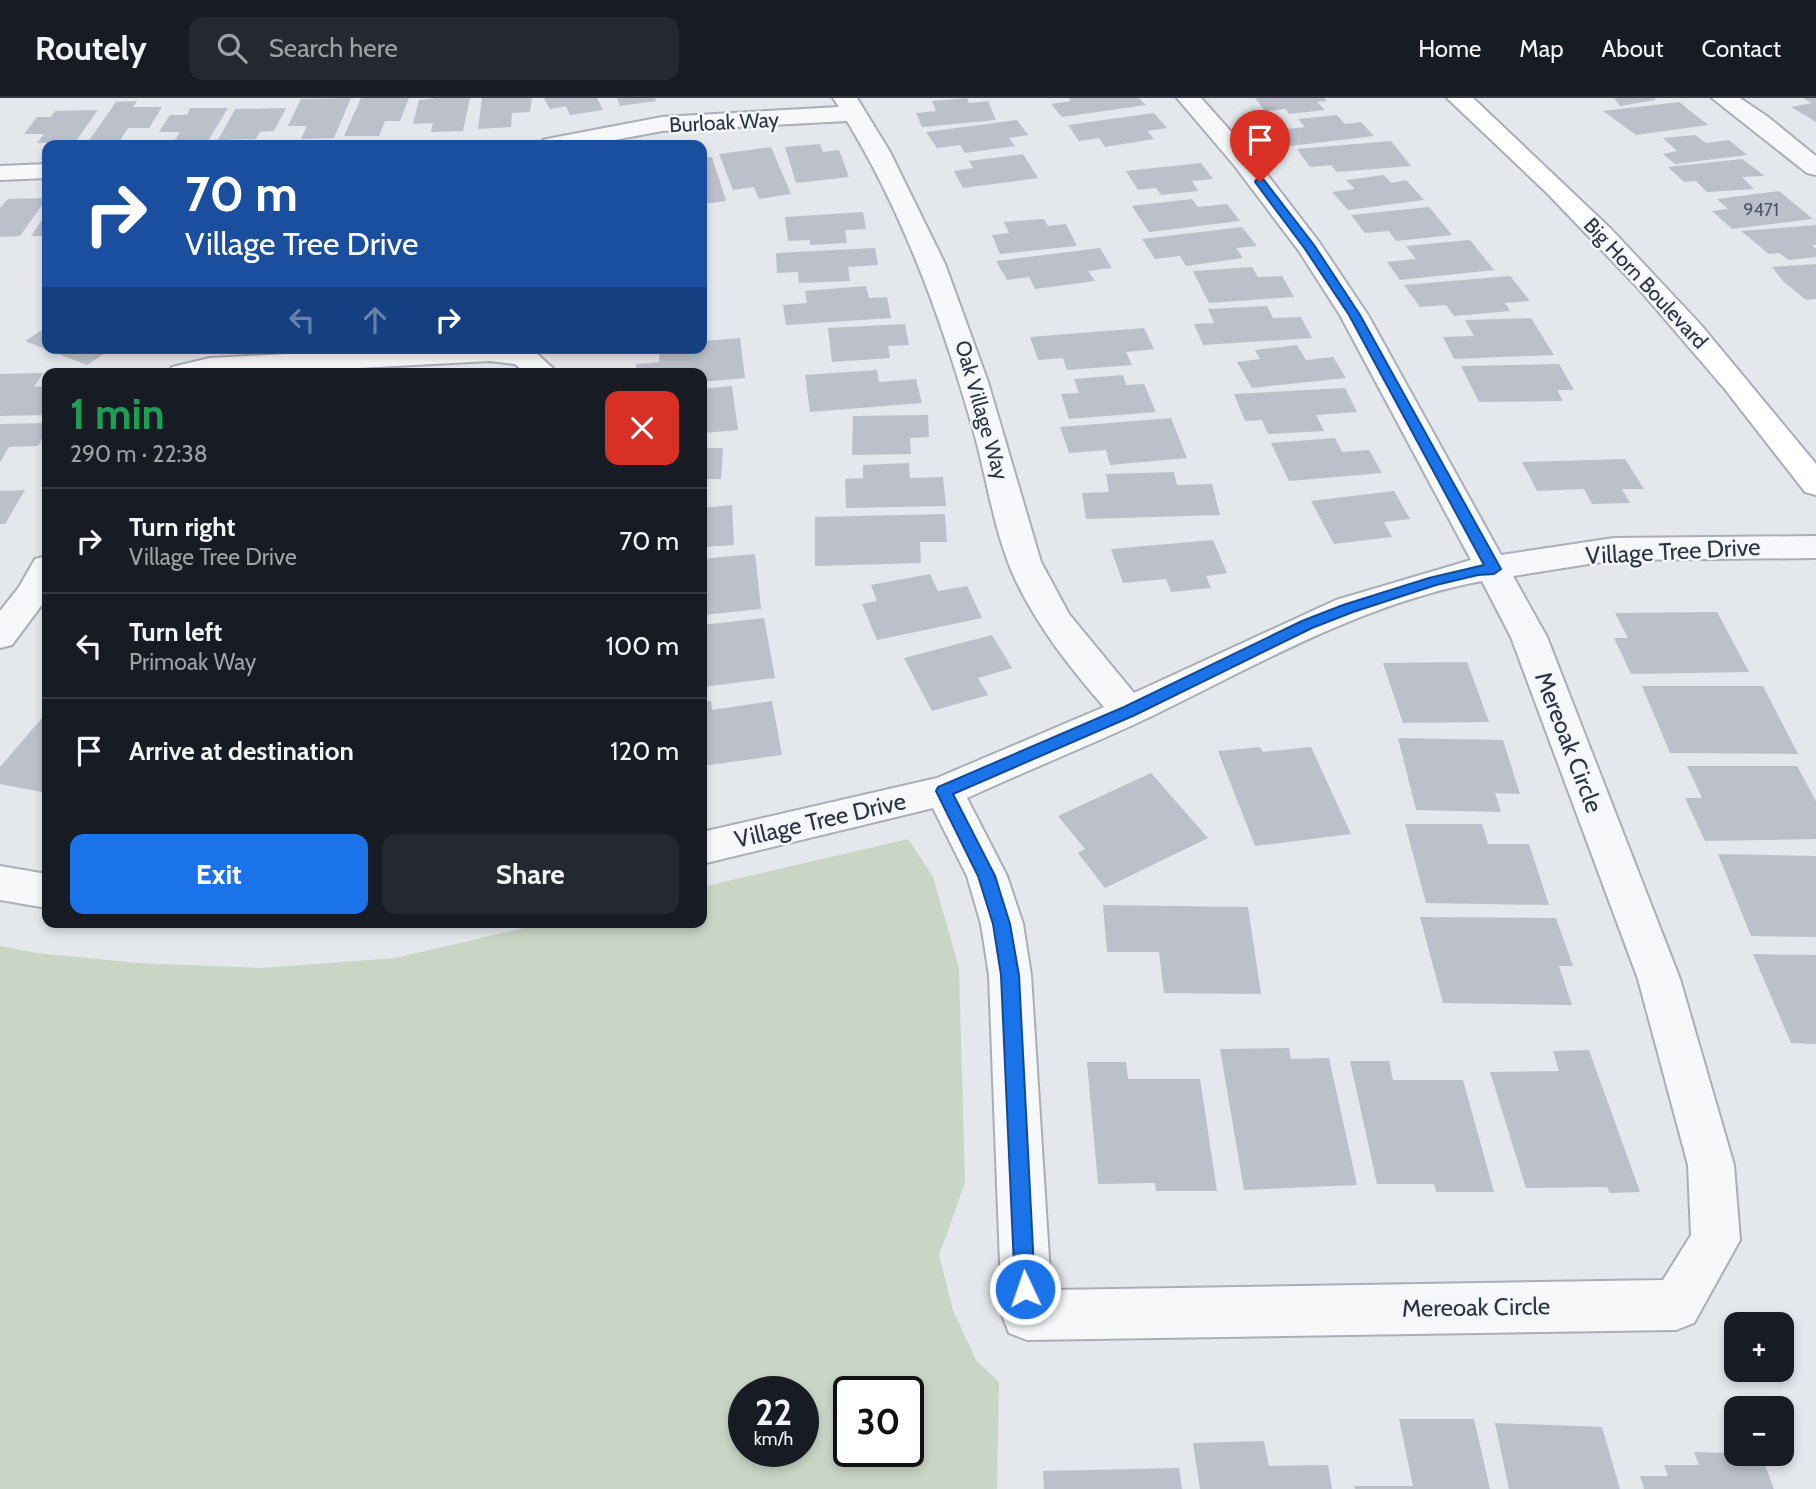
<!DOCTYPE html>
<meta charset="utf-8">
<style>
:root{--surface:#171b24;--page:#242831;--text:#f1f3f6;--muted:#9ea1a6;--line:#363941;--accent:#1a73e8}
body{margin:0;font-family:Cabin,sans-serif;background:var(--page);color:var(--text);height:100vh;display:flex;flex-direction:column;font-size:26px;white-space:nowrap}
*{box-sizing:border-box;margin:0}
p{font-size:23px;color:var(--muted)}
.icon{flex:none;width:38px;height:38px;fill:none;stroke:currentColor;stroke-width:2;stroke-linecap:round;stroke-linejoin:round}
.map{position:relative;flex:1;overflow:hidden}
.panel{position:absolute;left:42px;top:270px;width:665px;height:560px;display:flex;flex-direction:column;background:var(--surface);border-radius:14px;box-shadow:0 4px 10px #0003}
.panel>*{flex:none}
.banner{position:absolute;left:42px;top:42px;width:665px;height:214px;border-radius:14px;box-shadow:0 4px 10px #0003;background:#1a4fa0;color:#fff;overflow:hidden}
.controls{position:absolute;left:1724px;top:1214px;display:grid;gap:14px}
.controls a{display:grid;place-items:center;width:70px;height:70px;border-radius:14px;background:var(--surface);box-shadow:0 4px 10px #0003;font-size:35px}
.speed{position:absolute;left:728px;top:1278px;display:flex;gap:14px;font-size:35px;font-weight:700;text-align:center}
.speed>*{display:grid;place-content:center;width:91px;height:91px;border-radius:50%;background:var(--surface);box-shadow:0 4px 10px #0003;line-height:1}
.speed small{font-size:18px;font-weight:400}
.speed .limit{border:4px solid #111;border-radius:10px;background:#fff;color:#111}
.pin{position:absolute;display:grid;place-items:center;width:60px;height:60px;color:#fff;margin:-72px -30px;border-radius:50% 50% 50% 0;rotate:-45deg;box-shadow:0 0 7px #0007}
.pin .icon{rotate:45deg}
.me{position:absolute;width:77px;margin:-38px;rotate:357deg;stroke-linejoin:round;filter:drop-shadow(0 0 5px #0008)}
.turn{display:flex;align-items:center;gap:24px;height:147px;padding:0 28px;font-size:32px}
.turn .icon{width:91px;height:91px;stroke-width:2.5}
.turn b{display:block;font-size:49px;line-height:60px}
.lanes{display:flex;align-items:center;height:66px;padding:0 28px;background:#0003;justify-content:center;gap:35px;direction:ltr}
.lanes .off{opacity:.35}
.round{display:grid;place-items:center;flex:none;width:74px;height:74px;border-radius:14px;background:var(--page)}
.head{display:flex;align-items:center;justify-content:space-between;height:119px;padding:0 28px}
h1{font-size:42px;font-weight:700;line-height:52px;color:#1e9e55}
.action{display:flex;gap:14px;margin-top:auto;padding:14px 28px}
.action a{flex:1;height:80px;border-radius:14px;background:var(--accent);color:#fff;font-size:28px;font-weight:700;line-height:80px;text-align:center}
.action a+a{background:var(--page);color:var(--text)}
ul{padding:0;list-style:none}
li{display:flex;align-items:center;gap:21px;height:105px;padding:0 28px;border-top:2px solid var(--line)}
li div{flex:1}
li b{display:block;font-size:26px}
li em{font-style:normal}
header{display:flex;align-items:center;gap:42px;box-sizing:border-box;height:98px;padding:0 35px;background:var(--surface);border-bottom:2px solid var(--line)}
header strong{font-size:33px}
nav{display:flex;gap:38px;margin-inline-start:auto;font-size:24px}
.search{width:490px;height:63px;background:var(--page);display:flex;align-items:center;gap:18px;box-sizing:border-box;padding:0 24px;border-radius:14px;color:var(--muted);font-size:26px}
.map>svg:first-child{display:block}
</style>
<header>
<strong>Routely</strong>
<div class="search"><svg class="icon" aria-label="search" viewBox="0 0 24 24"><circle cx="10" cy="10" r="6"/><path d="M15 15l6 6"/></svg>Search here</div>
<nav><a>Home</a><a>Map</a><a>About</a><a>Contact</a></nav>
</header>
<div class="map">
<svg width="1816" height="1391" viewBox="0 0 1816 1391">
<rect width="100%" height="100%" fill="#e4e7ec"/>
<path fill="#c9d6c5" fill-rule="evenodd" d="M908 741 933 779 959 870 965 1085 939 1157 953 1212 976 1262 999 1284 997 1391H0V848L37 855 138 865 262 870 395 860 550 824H702V789ZM744 1293H803V1353H744ZM849 1293H908V1353H849Z"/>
<g fill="#bbc0ca">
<polygon points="351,0 334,40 301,41 307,28 288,28 301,1"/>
<polygon points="361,0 409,0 400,23 385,23 379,38 344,38"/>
<polygon points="436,0 470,0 463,33 431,34 433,25 413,26 419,2"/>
<polygon points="482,0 532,0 530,14 512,15 511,29 478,31"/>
<polygon points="544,0 597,0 603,12 570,17 566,8 550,11"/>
<polygon points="617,0 655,0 656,3 620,8"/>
<polygon points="967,0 969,5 988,3 996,22 922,29 916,15 936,13 932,3"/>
<polygon points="1069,0 1139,0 1146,7 1062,19 1051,6 1071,3"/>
<polygon points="1255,0 1324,0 1327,3 1317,4 1325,12 1289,16 1286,11 1265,13"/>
<polygon points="1614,0 1655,0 1655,2 1620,8"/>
<polygon points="1803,0 1816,0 1816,24 1791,9 1812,5"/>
<polygon points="137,3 133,9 162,9 149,30 128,30 119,44 88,44 116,4"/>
<polygon points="1679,4 1708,27 1636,37 1603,13"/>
<polygon points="190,10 228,10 208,43 174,43 180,34 159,34 170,17 187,17"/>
<polygon points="286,10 274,33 260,34 256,41 218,42 235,11"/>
<polygon points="98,12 75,44 37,45 44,36 24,36 37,19 51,19 55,13"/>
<polygon points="1154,15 1167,30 1147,33 1154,41 1105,49 1099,40 1079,43 1068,27"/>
<polygon points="1337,17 1345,26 1361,24 1374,38 1290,48 1278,32 1305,29 1298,21"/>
<polygon points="1017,22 1028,37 1009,40 1015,48 965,55 960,47 937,50 926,34"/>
<polygon points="1695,37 1706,45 1729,42 1747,57 1675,66 1663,56 1677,53 1663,40"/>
<polygon points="1391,43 1411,68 1337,74 1331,67 1310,69 1297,51"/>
<polygon points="820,46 823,54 839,52 849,79 796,85 785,49"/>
<polygon points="771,49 791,96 759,101 754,89 733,92 719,56"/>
<polygon points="1023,56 1038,80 963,90 954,73 973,70 969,63"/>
<polygon points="712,59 726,103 702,106 702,60"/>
<polygon points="1742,61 1765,78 1742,79 1754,91 1707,94 1696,83 1684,84 1668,69"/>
<polygon points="1201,65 1213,81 1192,83 1198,93 1161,97 1156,90 1138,92 1126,73"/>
<polygon points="1384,77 1391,85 1406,82 1424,102 1348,112 1332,94 1355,91 1346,82"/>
<polygon points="1779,93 1813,121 1732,131 1712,113 1728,111 1717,101"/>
<polygon points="47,100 20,138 0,139 0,110 8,101"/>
<polygon points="1192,101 1198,109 1227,106 1240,123 1149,134 1132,108"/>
<polygon points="1429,109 1452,137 1396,143 1389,133 1365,135 1351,117"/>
<polygon points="863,114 866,131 845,132 847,145 810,147 810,142 788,143 785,119"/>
<polygon points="47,115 47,138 31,138"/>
<polygon points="1044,121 1048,128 1066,126 1077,148 1000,156 992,137 1009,135 1004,124"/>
<polygon points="1816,127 1816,147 1812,147 1816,151 1816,159 1789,162 1779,155 1769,156 1741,133"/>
<polygon points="1242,129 1257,148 1236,150 1243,160 1186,168 1180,158 1155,161 1142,141"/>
<polygon points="1470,142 1494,172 1400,182 1387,164 1416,161 1406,148"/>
<polygon points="875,150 878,167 848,169 850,183 799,185 798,174 777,175 776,155"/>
<polygon points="1100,150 1112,170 1088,173 1095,183 1035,191 1029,179 1007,182 996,163"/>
<polygon points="1816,166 1816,201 1806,202 1783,183 1772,169"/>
<polygon points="1252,169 1258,179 1282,178 1294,199 1209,205 1193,173"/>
<polygon points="1510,178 1530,203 1505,205 1510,213 1454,218 1446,207 1420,209 1404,187"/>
<polygon points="866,188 869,200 887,199 891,220 786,227 783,207 807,205 805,193"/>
<polygon points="1267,208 1273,220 1301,219 1312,240 1203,247 1194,226 1214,225 1208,211"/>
<polygon points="1531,220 1554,257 1454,261 1443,239 1474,238 1465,222"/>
<polygon points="905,226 909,247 888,248 890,260 832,264 828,230"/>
<polygon points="47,229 47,250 113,250 87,267 25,243"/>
<polygon points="1144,230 1154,251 1126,254 1132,267 1067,272 1063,260 1038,262 1030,239"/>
<polygon points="740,240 745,280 702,284 702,275 637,275 636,266 659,264 659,250 702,250 702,243"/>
<polygon points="1297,247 1306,262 1333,259 1346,280 1252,290 1237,264 1260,261 1255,252"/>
<polygon points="1559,266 1574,292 1557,292 1563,303 1479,304 1461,268"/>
<polygon points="877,272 879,284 916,281 922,305 810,314 805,277"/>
<polygon points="43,275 34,289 47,288 46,317 0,318 0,276"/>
<polygon points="1123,277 1126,287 1144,286 1156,314 1069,321 1061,296 1079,295 1074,281"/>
<polygon points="732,288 738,332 702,335 702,291"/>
<polygon points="1345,290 1357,314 1316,317 1324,333 1268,336 1262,322 1245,323 1234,296"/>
<polygon points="928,317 929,339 910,340 911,356 852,357 853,318"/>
<polygon points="1171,320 1187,360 1110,367 1106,352 1069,355 1060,329"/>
<polygon points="47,325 47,331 38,348 9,349 0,364 0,326"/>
<polygon points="1335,340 1342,354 1369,352 1382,375 1289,383 1271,345"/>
<polygon points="702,350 723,350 721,381 702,381"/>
<polygon points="1625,361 1644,391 1622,391 1630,405 1592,406 1584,391 1537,393 1522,364"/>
<polygon points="909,365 910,380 943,379 946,408 846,410 845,381 863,380 863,367"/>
<polygon points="1174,374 1177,387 1212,386 1220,417 1086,421 1082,395 1109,394 1106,376"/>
<polygon points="25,392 5,426 0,426 0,393"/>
<polygon points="1394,393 1410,421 1384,424 1392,439 1334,446 1311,403"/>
<polygon points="732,407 734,447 702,449 702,410"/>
<polygon points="945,416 947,444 920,444 921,465 815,468 815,419"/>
<polygon points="1213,442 1227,475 1206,478 1211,490 1171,494 1166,481 1123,485 1111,451"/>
<polygon points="755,456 761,511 702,517 702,461"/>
<polygon points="930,476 938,493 967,488 982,520 877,542 862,506 877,503 871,487"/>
<polygon points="1717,514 1749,574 1631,576 1614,540 1628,540 1615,515"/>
<polygon points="764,520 775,580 702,589 702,527"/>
<polygon points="992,537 1012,570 978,580 988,597 932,613 904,560"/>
<polygon points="1467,564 1489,624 1403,625 1383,565"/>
<polygon points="1642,588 1763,588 1798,656 1670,655"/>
<polygon points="711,603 712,612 772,603 782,657 702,668 702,604"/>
<polygon points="42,620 47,621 47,695 0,686 0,669"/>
<polygon points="1398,640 1503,642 1520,696 1495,695 1501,714 1416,712"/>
<polygon points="1260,649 1263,654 1311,649 1351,736 1255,748 1218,653"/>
<polygon points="1687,668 1797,668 1816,703 1816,741 1705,743 1685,700 1702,700"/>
<polygon points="1151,675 1208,740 1105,790 1078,755 1085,751 1058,718"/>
<polygon points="1405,726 1482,726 1488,746 1529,746 1549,807 1426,805"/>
<polygon points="1718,756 1816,758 1816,839 1751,838"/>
<polygon points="1103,807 1248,809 1261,896 1164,895 1159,854 1107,854"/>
<polygon points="1420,819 1556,820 1573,868 1559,868 1572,907 1443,905"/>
<polygon points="1753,856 1816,857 1816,946 1791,945"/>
<polygon points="1289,950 1291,961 1329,960 1357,1087 1244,1092 1220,951"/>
<polygon points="1589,952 1640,1094 1610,1095 1607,1089 1526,1090 1490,974 1559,973 1553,953"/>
<polygon points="1350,963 1389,963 1393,982 1463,982 1494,1094 1436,1094 1434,1086 1377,1086"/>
<polygon points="1087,964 1126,964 1128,981 1200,981 1217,1093 1156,1093 1155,1085 1098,1086"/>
<polygon points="1399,1321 1474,1321 1490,1391 1355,1391 1354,1388 1413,1388"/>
<polygon points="1495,1325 1602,1329 1620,1391 1509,1391"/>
<polygon points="1264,1343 1269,1368 1328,1367 1332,1391 1200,1391 1193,1345"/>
<polygon points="1694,1354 1761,1356 1774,1391 1644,1391 1640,1378 1668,1378 1664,1367 1699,1367"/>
<polygon points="1179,1370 1182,1391 1044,1391 1043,1373"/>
</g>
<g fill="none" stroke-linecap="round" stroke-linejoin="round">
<g stroke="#a9aeb7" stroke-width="4">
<g id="minor">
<path d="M833 0H857L890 54 945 166 988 284 1041 464 1069 516 1134 595 1336 502 1471 462 1340 217 1299 153 1234 67 1177 0H1201L1252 57 1319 144 1368 217 1501 457 1614 440 1816 438V460L1614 462 1513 478 1547 539 1680 881 1734 1067 1740 1142 1694 1225 1676 1232 1027 1242 1009 1235 1002 1217 989 877 981 826 967 778 933 710 702 766V734L937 680 1104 609C1070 570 1038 529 1016 483 994 436 987 380 973 331 942 223 905 119 847 23L662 33 588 47H540L543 42 552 40 662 19 839 9ZM1482 483 1511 539 1638 881 1688 1067 1691 1137 1663 1182 1051 1192 1031 877 1023 826 1007 778 967 700C1028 672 1091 647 1152 618 1258 566 1364 505 1482 483Z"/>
<polygon points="1712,0 1740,0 1768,19 1816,58 1816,77 1807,75"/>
<polygon points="47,66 47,80 0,82 0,68"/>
<polygon points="399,250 524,250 534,253 558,275 526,275 515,266 490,263 265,275 168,275 172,269 210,260"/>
<polygon points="47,458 47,500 12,547 0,550 0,513 19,489 35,461"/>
<polygon points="0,768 47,776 47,810 0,802"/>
</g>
</g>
<g stroke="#a9aeb7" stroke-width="4">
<polygon id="secondary" points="1447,0 1473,0 1611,131 1701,227 1816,366 1816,397 1805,394 1724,290 1638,190 1547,95"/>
</g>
<use href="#minor" fill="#f7f8fa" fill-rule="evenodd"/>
<use href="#secondary" fill="#fff" fill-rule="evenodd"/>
</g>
<polygon fill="#1a73e8" stroke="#114b97" stroke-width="2" points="1256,82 1264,82 1314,147 1360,217 1501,471 1494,476 1478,477 1436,487 1353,514 1312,530 1135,617 953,696 995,778 1010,826 1019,877 1035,1191 1032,1198 1025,1201 1018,1198 1015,1191 1001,877 993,826 978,778 936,693 938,689 1124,609 1302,523 1343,507 1429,480 1484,467 1349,217 1305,151 1255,84"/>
<g text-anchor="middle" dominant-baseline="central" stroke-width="5" stroke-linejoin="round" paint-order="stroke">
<g font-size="18" fill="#4f5766">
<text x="1761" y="112">9471</text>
</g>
<g font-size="21" fill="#2b3445" stroke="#f4f6f9">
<text transform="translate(724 24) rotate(-3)">Burloak Way</text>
<text transform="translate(1646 185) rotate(47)">Big Horn Boulevard</text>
<text transform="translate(982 312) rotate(74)">Oak Village Way</text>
</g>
<g font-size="24" fill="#2b3445" stroke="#f4f6f9">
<text transform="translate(1673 453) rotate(-3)">Village Tree Drive</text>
<text transform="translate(1569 644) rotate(69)">Mereoak Circle</text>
<text transform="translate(820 722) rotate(-13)">Village Tree Drive</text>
<text transform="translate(1476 1209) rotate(-1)">Mereoak Circle</text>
</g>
</g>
</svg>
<div class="controls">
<a>+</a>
<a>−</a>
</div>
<div class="speed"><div>22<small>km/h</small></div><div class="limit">30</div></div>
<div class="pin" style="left:1260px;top:84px;background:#d93025"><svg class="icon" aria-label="arrive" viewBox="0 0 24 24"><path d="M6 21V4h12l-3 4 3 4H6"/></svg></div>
<svg class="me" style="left:1025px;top:1191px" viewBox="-20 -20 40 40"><circle r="17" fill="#1a73e8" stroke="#fff" stroke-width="3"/><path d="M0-11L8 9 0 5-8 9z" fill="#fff"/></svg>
<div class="banner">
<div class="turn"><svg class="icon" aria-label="right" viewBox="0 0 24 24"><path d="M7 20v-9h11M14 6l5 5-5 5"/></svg><div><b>70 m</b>Village Tree Drive</div></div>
<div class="lanes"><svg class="icon off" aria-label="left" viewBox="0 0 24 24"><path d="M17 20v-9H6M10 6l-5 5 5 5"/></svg><svg class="icon off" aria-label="ahead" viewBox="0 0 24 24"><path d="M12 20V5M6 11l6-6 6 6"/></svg><svg class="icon" aria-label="right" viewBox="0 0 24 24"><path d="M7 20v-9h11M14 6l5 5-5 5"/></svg></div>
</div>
<section class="panel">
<div class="head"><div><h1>1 min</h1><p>290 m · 22:38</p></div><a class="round" style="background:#d93025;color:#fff"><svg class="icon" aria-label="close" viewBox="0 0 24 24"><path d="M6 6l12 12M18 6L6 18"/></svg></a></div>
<ul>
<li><svg class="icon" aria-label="right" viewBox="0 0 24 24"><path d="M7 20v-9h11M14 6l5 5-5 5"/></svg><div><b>Turn right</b><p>Village Tree Drive</p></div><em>70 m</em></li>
<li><svg class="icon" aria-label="left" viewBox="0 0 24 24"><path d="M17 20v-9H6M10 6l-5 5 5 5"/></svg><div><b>Turn left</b><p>Primoak Way</p></div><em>100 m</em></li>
<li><svg class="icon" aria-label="arrive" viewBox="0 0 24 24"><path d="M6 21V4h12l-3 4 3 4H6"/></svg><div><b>Arrive at destination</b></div><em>120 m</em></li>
</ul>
<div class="action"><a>Exit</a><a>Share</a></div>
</section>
</div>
